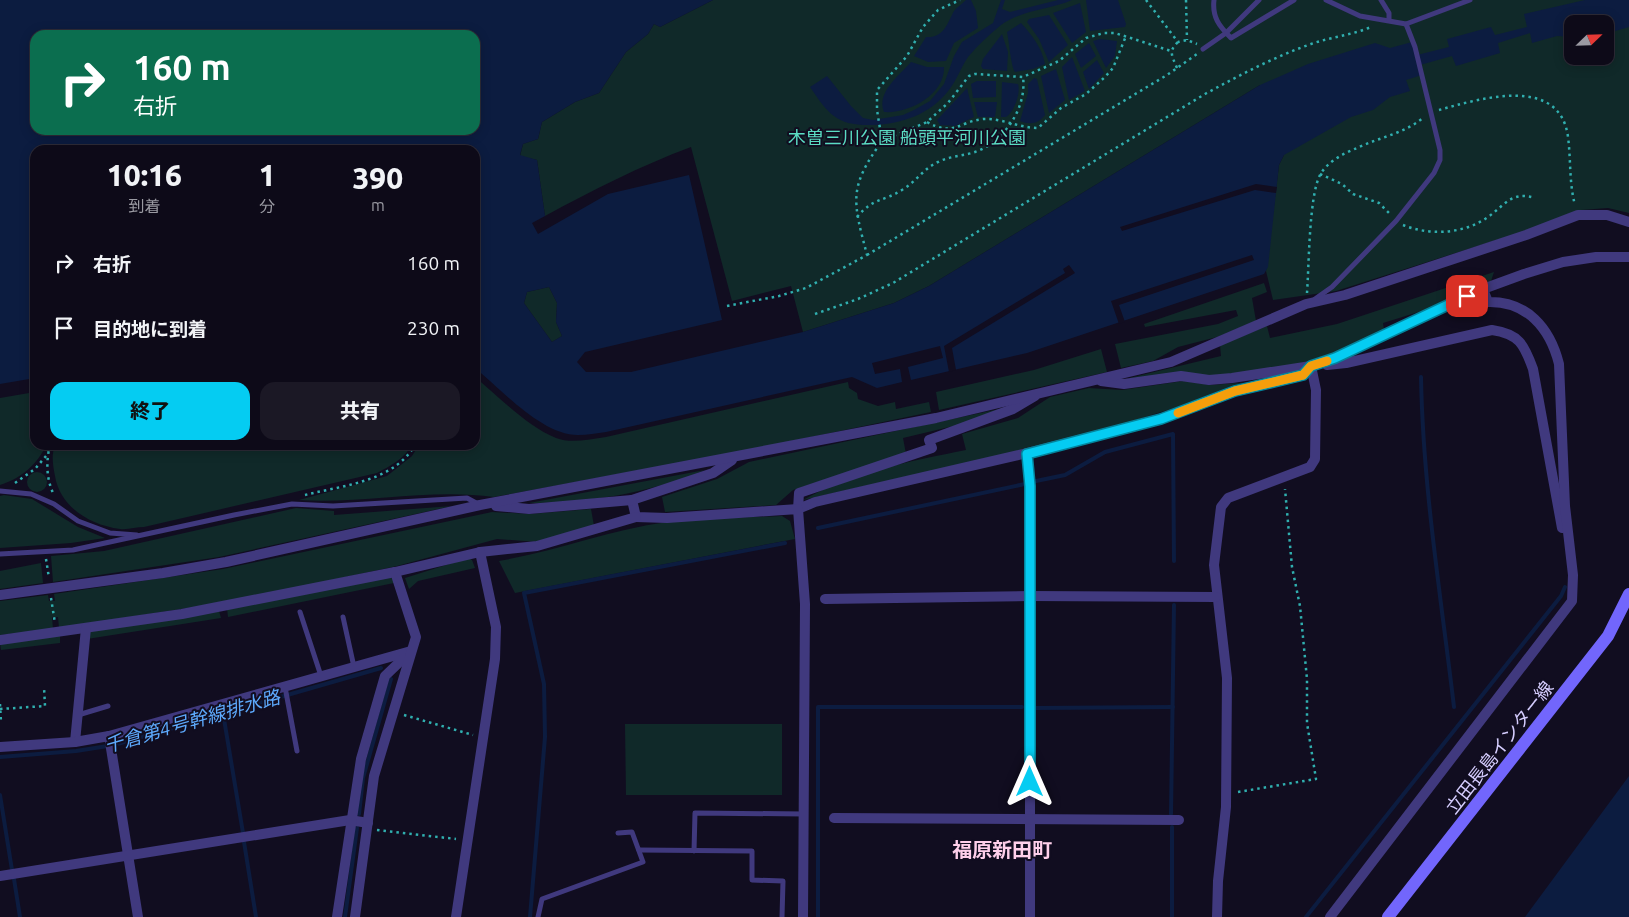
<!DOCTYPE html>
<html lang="ja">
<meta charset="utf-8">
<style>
:root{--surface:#0d0a18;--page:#1b1825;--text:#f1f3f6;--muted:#9a9aa2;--line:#2d2b37;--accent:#05ccf2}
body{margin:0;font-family:Ubuntu,"Noto Sans JP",sans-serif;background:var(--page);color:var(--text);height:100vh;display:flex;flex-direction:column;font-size:19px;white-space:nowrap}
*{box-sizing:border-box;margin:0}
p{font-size:16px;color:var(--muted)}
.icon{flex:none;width:28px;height:28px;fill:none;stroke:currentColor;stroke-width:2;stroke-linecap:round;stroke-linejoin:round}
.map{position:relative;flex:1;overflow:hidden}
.sheet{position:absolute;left:30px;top:145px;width:450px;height:305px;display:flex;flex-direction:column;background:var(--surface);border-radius:15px;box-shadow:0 2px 12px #0003,0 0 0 1px var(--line)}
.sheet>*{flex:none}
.hud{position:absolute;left:30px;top:30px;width:450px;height:105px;border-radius:15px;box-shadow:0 2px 12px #0003,0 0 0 1px var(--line);background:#0b6e4f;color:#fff;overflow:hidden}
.needle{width:32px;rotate:67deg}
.fabs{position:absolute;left:1564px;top:15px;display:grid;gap:10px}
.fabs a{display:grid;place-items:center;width:50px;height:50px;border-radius:10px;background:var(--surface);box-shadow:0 2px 12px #0003,0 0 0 1px var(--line);font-size:25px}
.pin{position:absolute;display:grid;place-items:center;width:42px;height:42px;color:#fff;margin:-21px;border-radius:10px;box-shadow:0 2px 8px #0006}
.me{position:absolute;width:55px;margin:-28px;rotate:0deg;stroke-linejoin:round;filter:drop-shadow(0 0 4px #0008)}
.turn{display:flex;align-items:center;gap:18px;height:105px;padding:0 20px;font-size:22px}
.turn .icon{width:65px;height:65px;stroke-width:2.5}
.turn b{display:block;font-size:35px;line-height:42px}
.eta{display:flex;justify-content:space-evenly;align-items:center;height:85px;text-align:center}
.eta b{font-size:30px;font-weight:800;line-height:35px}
.primary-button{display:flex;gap:10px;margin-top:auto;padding:10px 20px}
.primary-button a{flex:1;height:58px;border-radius:15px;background:var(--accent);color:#111;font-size:20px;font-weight:800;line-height:58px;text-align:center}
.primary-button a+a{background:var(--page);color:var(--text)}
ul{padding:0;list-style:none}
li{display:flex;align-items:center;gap:15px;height:65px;padding:0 20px}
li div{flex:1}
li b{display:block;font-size:19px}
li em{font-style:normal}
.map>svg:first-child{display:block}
</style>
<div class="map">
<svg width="1629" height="917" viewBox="0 0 1629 917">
<rect width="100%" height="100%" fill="#110d20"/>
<g fill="#102929" fill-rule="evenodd">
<path d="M713 0H1629V213L1608 208 1581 210 1525 231 1336 291 1273 300 1266 271 1279 165 1284 155 1260 85 929 286 894 303 803 332 791 286 732 301 691 147C640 166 593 190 545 216L537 160 520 156 523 144 538 139 542 122 575 102 599 93 626 52 648 34 654 24 660 27ZM1572 24H1605V56H1572Z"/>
<polygon points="1494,272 1491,281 1425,310 1383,323 1384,330 1334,353 1305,364 1227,377 1129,378 1221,356 1220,345 1267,326 1270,338 1337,324"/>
<polygon points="1264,283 1267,292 1252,298 1256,321 1217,337 1178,347 1153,361 1121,368 1115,344 1218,324 1238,316 1236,310 1145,327 1144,324"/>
<polygon points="549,287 557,303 556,322 562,336 552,342 524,303 527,292"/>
<polygon points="1101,349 1107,372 939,410 936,392 1034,370"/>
<path d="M475 377C498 396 528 427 556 438 571 444 590 439 606 437L848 382 849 388 857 393 858 399 878 406 895 402 896 409 929 402 931 412 754 449 494 497C430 488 364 504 299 500L387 476 412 456 419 445H475Z"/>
<path d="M1183 381 1211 385 1252 382V384L1103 430 1024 450 803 500C853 472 911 461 966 450L962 434 1018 418 1050 397 1089 388 1122 390Z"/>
<path d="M35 392V445H46C38 464 20 479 0 485V398Z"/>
<polygon points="1004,408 966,423 903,438 906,454 793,490 776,505 665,512 662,497 717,479 749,462"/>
<path d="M55 445H412C404 459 390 466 377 473L144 527C136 527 128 530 120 529 90 525 60 507 55 476 53 465 51 456 55 445Z"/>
<path d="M705 470C650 493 588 503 529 503Z"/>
<circle cx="37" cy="482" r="10"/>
<polygon points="4,495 32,499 78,527 105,538 71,543 0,548 0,496"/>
<polygon points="452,506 219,557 53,582 51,556 104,551 296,508 334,511 334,515"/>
<polygon points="591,509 594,526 538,542 497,539 397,566 239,600 59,628 58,617 52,617 53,629 0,635 0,601 48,595 49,601 55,601 54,594 223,569 492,512 530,514"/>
<path d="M782 516 790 521 795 539 515 593 499 561C556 551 610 530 667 522 704 517 744 518 782 516Z"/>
<polygon points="468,558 472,560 475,568 418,581 409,589 405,578"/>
<polygon points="41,563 43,583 0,589 0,571"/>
<polygon points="388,576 393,579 394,583 228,617 227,608"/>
<polygon points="219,611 221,618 87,639 89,631"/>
<polygon points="60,635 60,643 1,650 0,643"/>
<polygon points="625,724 782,724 782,795 626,795"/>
</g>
<g fill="#0c1c40" fill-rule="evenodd">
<path d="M0 0H713L660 27 654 24 648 34 626 52 599 93 575 102 542 122 538 139 523 144 520 155 537 160 545 216 532 223 538 234 608 194 689 175 722 320 585 352 577 362 586 372H631L803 332 894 303 929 286 1260 85 1308 64 1375 43 1390 48 1412 42 1417 55 1449 47 1447 39 1491 27 1495 35 1527 27 1524 14 1585 0H1629V27L1605 34V24H1572V37L1557 36 1532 43 1530 33 1498 43 1500 53 1456 66 1452 56 1420 65 1422 75 1406 80 1410 91 1390 97 1373 110 1351 117 1284 155 1279 165 1268 267 1264 274 1027 353 911 380 908 367 943 358 940 346 872 363 875 374 900 369 902 382 877 388 852 377 606 432C597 433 587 435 578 435 542 435 502 390 475 368V150H35V378L0 384ZM35 35H475V130H35ZM549 287 557 303 556 322 562 336 552 342 524 303 527 292Z"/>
<path d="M966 0H971L976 11 978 28 954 43 946 61 928 62 914 56 926 37C944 38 947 24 954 11 957 7 963 3 966 0Z"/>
<path d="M1001 0H1005L1002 9 1010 12 1058 0H1072C1049 10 1021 10 1001 25 989 35 978 45 968 57 961 67 957 80 949 90 931 114 902 124 873 125 837 126 829 115 810 87L827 76 851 106 863 118 873 120 903 115 914 110 930 101 944 84 954 56 962 42 993 23Z"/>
<polygon points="1086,0 1118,0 1126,24 1125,27 1090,31"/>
<polygon points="1080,3 1086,32 1072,43 1053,13"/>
<polygon points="1049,15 1068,45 1049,62 1039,39 1027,22 1029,19"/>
<path d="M1021 23C1032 35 1042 48 1045 64L1033 69 1015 72C1011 67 1009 41 1007 32Z"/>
<polygon points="1002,34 1008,52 1007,71 983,69 981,66 983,59"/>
<polygon points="1100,39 1117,41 1115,56 1106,68 1093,41"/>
<polygon points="1089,43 1096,56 1081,68 1075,54"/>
<polygon points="1072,57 1085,91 1069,100 1062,67"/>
<polygon points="1097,60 1104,73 1089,89 1083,72"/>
<path d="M911 62 927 67H944C945 95 908 114 884 112 876 92 900 75 911 62Z"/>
<polygon points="1056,69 1065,100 1049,113 1041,76"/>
<path d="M1034 78 1037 79 1045 115C1038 124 1030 125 1020 121L1028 93V84Z"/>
<polygon points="977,81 996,81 996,97 973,98 971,84"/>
<path d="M1002 82 1018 84C1021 93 1014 112 1006 117H1001Z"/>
<polygon points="967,88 974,117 955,126 940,125 937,120"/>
<polygon points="974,102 997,102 995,117 978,117"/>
<polygon points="1629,776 1629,917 1525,917"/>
</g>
<g fill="#110d20">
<polygon points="1256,184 1277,187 1276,193 1255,190 1122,231 1120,227"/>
<polygon points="1252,255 1254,260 1119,305 1125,322 1119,324 1111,301"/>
<polygon points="1069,265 1075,273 952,348 956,370 949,372 944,346 1065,273 1063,269"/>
</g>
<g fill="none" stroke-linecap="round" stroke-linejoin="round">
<g stroke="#0c1c40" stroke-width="4">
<path d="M1421 377C1423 488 1441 597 1454 707"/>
<polyline points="1036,481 1065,475 1105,452 1173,434 1174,561"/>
<polyline points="818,528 1025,484"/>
<polyline points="1035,708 1173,707"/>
<polyline points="223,713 243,833"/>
<polyline points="0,757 76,751 114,745 381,668"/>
<polyline points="0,795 12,870"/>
<polyline points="359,814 363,778 391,679"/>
<polyline points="1171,814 1174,605"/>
<polyline points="244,842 256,917"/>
<polyline points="14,879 20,917"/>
<polyline points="345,917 357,828"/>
<polyline points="530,917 545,737 544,684 524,593 785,543"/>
<polyline points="818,917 818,707 1022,707"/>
<polyline points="1172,917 1172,827"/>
<polyline points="1306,917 1561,596 1565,587"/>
</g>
<g stroke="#30afaf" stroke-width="2.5" stroke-dasharray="2.5 4" stroke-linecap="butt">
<polyline points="1146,0 1178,42 1187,40 1197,44"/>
<polyline points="1186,0 1187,40"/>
<path d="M1177 68C1172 56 1168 51 1178 42"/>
<path d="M1439 110C1478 99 1560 74 1568 137 1571 160 1569 183 1575 205"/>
<path d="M927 122C954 137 958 122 983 119 1002 118 1019 128 1038 128L1061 108 1086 94 1105 77 1113 68 1126 36"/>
<polyline points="882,141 927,122 948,103 969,76 975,74 1023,77 1059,61 1086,38 1104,33 1115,33 1171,51"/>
<polyline points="1320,174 1342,184 1353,194 1379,203 1390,214"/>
<path d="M857 217C874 197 883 202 902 190 916 182 924 168 938 162 950 156 963 156 975 152 1004 142 1027 108 1023 77"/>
<path d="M1403 225C1430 236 1464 234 1488 217 1506 204 1512 191 1535 198"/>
<polyline points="867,255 1167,75 1197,54"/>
<path d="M1307 293C1309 266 1309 196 1320 175 1327 162 1344 153 1357 148 1380 137 1403 134 1423 118"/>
<path d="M727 306 779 296 806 288 867 255C853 201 848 188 882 141L877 110V90L907 56 923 27 938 10 960 0"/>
<path d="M815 314 858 299 893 283 1205 94C1240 75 1274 57 1311 44 1331 37 1352 35 1371 27"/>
<path d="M50 445C46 461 46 479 54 495"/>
<polyline points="15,483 35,469 46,456"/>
<path d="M305 495C344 485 393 482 415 445"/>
<polyline points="46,559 49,578"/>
<polyline points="51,598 55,623"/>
<polyline points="0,704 1,722"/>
<polyline points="0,709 45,706 44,687"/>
<polyline points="404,715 473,735"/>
<polyline points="1238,792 1316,779 1307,723 1307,679 1300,606 1292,567 1285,489"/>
<polyline points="377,830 456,839"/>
</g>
<g stroke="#40397e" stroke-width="5">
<path d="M1214 0C1212 17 1219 26 1231 38L1294 0"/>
<polyline points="1326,0 1360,16 1406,24 1470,0"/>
<polyline points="1381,0 1389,13 1389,20"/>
<polyline points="1203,49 1226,33 1259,0"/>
<polyline points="1315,299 1332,287 1396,221 1434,173 1440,160 1440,150 1415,47 1406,24"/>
<polyline points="0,491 31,494 54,504 78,521 110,533 137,535"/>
<polyline points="0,554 73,550 234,515 292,504 333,506 467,498 478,504"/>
<polyline points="300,612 321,676"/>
<polyline points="343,617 354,667"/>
<polyline points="285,687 297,751"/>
<polyline points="78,715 108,706"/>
<polyline points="639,850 752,851 752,880 783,881 782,917"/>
<polyline points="694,851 695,813 804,814"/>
<polyline points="538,917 542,899 643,862 632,832 618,833"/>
</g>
<g stroke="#40397e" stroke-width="10">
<path d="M1327 365 1346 363 1492 330C1519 334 1524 344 1533 369L1562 528"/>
<polyline points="1101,381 1124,384 1181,376 1209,380 1232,378 1311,366 1316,390 1315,459 1310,467 1228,498 1221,507 1214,565 1227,678 1226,807 1218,881 1217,917"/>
<polyline points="1035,396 1013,409 929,440 932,448 799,493 798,509 815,502 1027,453 1161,419 1235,391 1303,375 1311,366 1335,358 1483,289 1524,274 1563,262 1596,257 1629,257"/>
<polyline points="1027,453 1030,485 1030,917"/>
<polyline points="732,460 713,473 632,500 636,517 667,518 798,509 805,604 803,917"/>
<polyline points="496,506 529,509 632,500"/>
<polyline points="0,595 163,573 226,562 480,505 936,418 1171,362 1306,304 1345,295 1526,235 1578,215 1607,215 1629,222"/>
<polyline points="825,599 1030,596 1216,597"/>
<polyline points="0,640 182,614 395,572 480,552 537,546 636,517"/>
<polyline points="109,736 138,917"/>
<polyline points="75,742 86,628"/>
<polyline points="0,747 75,742 109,736 411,651"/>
<polyline points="834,818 1179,820"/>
<polyline points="0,876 350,820 368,823"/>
<polyline points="337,917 361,759 385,676 410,652"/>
<polyline points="355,917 374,776 416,637 395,572"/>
<polyline points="456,917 495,659 496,627 480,552"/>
<path d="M1330 917 1572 601 1573 575 1565 506 1559 364C1550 328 1527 301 1488 302L1483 289"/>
</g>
<polyline stroke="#7266fc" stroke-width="12" points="1388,917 1608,636 1629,594"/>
</g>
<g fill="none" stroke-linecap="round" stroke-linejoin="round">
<g stroke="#03859d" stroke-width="12">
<polyline id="route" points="1030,782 1030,486 1027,454 1161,419 1235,391 1303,375 1311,366 1335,358 1467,296"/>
</g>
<use href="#route" stroke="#05ccf2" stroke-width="9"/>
<polyline stroke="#f59e0b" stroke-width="9" points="1178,413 1235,391 1303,375 1311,366 1327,361"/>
</g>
<g text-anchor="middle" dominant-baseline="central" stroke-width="4" stroke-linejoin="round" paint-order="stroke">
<g font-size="18" fill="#5bdcc3" stroke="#110d20">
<text x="907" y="137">木曽三川公園 船頭平河川公園</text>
</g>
<g font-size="18" fill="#d5cdfe" stroke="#110d20">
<text transform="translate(1499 747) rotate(-52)">立田長島インター線</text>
</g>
<g font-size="19" font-style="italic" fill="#5da9fc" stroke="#110d20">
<text transform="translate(192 721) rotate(-16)">千倉第4号幹線排水路</text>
</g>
<g font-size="20" font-weight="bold" fill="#fecfea" stroke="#110d20">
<text x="1002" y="849">福原新田町</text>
</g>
</g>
</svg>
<div class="fabs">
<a><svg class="needle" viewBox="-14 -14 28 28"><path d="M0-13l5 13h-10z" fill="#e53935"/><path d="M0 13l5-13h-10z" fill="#9a9aa2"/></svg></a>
</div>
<div class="pin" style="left:1467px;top:296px;background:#d93025"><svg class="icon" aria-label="arrive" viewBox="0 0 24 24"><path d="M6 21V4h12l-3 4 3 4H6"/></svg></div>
<svg class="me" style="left:1030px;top:782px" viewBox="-20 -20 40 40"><path d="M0-17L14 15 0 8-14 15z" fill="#05ccf2" stroke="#fff" stroke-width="4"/></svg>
<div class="hud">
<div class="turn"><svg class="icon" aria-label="right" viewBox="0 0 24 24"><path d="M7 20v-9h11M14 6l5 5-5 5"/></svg><div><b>160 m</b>右折</div></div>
</div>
<section class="sheet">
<div class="eta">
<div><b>10:16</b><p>到着</p></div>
<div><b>1</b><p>分</p></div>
<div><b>390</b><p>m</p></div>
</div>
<ul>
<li><svg class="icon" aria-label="right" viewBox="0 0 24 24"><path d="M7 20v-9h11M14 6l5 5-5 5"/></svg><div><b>右折</b></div><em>160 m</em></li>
<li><svg class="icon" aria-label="arrive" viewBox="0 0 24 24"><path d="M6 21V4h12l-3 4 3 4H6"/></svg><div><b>目的地に到着</b></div><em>230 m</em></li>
</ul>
<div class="primary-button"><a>終了</a><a>共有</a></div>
</section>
</div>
